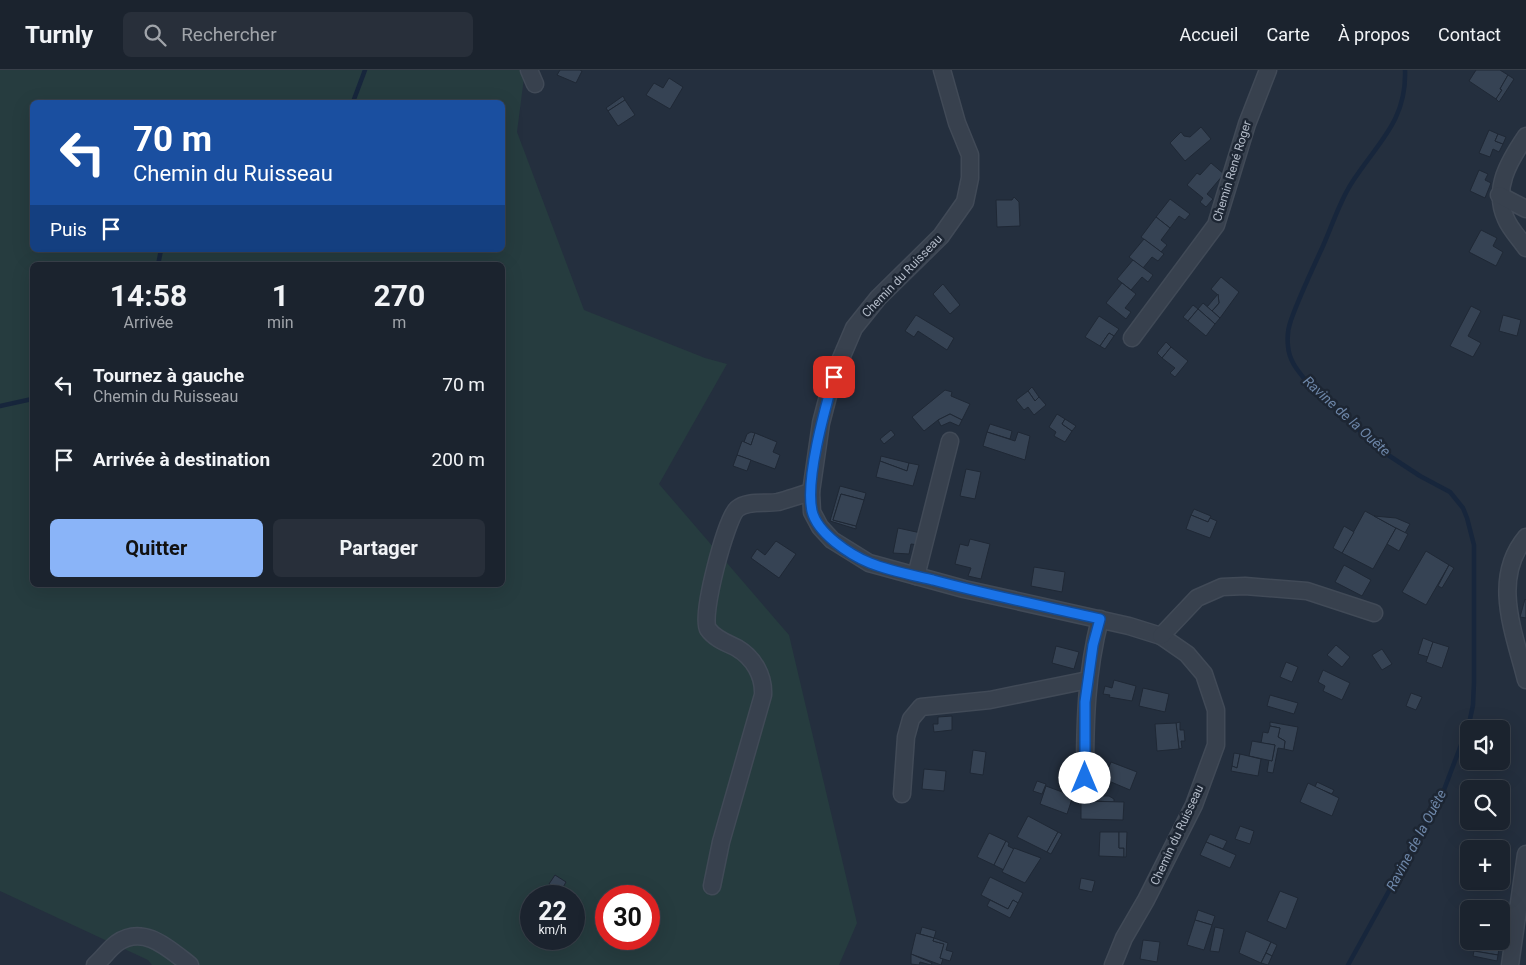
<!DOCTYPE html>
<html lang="fr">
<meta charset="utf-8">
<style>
:root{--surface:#1b232e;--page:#282f3a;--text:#f1f3f6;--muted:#a0a4aa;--line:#39404a;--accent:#8ab4f8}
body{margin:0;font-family:Roboto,sans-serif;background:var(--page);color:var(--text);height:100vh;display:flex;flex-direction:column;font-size:19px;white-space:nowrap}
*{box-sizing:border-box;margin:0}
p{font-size:16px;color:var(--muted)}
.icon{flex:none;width:28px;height:28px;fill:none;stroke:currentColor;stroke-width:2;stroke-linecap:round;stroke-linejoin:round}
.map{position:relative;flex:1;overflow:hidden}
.drawer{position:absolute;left:30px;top:192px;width:475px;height:325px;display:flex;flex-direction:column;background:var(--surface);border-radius:8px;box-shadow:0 5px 20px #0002,0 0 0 1px var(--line)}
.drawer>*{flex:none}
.banner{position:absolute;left:30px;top:30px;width:475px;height:152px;border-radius:8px;box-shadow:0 5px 20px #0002,0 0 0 1px var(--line);background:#1a4fa0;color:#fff;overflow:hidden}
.tools{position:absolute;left:1460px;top:650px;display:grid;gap:10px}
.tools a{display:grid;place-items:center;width:50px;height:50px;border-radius:8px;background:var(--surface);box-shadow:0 5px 20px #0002,0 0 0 1px var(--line);font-size:25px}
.speed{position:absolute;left:520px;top:815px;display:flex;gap:10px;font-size:25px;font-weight:700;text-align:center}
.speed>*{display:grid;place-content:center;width:65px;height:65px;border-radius:50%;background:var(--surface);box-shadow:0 5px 20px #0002,0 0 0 1px var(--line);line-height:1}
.speed small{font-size:12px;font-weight:400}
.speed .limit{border:8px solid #d22;background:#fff;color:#111}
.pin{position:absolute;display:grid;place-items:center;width:42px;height:42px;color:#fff;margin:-21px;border-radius:10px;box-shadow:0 2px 8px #0006}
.me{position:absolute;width:55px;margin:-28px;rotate:0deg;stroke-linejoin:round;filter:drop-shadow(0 0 4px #0008)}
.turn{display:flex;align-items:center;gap:18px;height:105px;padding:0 20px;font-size:22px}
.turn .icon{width:65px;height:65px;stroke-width:2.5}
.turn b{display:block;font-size:35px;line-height:42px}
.then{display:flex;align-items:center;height:48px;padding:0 20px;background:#0003;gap:10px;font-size:19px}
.eta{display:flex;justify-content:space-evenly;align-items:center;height:85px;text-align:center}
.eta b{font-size:30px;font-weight:700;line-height:35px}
.action{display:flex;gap:10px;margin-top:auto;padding:10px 20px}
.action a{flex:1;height:58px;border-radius:8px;background:var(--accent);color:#111;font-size:20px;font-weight:700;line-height:58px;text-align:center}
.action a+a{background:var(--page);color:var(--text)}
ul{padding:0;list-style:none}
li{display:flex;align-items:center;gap:15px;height:75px;padding:0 20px}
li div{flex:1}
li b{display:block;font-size:19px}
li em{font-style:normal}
header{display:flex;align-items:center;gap:30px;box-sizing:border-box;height:70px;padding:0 25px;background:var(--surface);border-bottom:1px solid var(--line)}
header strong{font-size:24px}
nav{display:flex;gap:28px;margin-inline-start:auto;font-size:18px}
.search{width:350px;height:45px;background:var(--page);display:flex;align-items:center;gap:12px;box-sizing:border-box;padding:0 18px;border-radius:8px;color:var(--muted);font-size:19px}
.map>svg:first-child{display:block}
</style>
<header>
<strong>Turnly</strong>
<div class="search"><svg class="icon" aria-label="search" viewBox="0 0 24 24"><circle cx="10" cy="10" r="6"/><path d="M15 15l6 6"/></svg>Rechercher</div>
<nav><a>Accueil</a><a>Carte</a><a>À propos</a><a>Contact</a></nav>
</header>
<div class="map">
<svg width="1526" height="895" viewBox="0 0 1526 895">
<rect width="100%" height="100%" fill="#242f3e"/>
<path fill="#263c3f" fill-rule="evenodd" d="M0 0H525L517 62 584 240 705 288 727 294 659 414 789 565 857 853 839 895H152L148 890 0 821ZM32 32H502V180H32ZM32 195H502V515H32ZM531 826H574V869H531ZM606 826H649V869H606Z"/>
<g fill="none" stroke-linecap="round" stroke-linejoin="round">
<g stroke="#17263c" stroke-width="4.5">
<polyline points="353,32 365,0"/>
<polyline points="158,195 161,180"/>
<polyline points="0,336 32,329"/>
<path d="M1348 895 1442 725 1469 654 1473 635 1474 612V475L1467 448 1463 438 1450 422 1420 406 1382 381 1307 312C1298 301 1289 291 1288 276 1287 267 1288 258 1291 250 1300 225 1312 200 1323 176 1332 156 1339 133 1351 114 1376 74 1407 52 1405 0"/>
</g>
</g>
<g fill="#364354" stroke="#1f2835">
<polygon points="560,0 580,0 582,1 576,13 557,5"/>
<polygon points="1476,0 1500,0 1508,5 1500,19 1502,20 1496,29 1469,11"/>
<polygon points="1508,5 1514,9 1499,32 1496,29 1502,20 1500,19"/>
<polygon points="669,8 683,17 670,39 646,25 654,13 663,18"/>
<polygon points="623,26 625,30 608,41 606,38"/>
<polygon points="625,30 635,45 618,56 608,41"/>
<polygon points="1201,57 1211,69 1185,91 1170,73 1181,62 1184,66 1190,67"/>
<polygon points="1489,60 1498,64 1495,71 1503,74 1499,82 1493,79 1490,87 1479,83"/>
<polygon points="1498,64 1506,67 1503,74 1495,71"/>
<polygon points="1211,93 1224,104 1207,124 1213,129 1206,137 1200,132 1203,128 1187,115 1197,103 1200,105"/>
<polygon points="1479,100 1488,104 1485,110 1491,113 1485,128 1470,121"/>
<polygon points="1014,127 1019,132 1020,156 997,157 996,130 1012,130"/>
<polygon points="1170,129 1190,144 1185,150 1179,146 1170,158 1156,147"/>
<polygon points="1156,147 1170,158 1161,170 1167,175 1161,182 1141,167"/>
<polygon points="1481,160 1497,168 1493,176 1503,182 1496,196 1469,182"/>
<polygon points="1144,169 1164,184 1158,191 1152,187 1143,198 1129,187"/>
<polygon points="1133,190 1153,205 1148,212 1142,207 1131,220 1117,209"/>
<polygon points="1221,207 1239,222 1220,248 1212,241 1219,233 1218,225 1211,219"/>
<polygon points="1122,213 1136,224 1125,238 1131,242 1126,249 1106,233"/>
<polygon points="943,214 960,235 950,244 933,224"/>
<polygon points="1218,224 1219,233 1212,241 1207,237"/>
<polygon points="1203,233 1220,248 1215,254 1198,239"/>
<polygon points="1193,235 1198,239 1188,251 1183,247"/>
<polygon points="1471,236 1481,241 1468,266 1481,273 1473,287 1450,276"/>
<polygon points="1198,239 1215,254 1206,266 1188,251"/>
<polygon points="916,245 954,268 947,280 918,261 914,267 905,261"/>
<polygon points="1503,245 1521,250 1517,266 1499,261"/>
<polygon points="1099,246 1119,259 1114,266 1109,263 1100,276 1085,267"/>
<polygon points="1109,263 1114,266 1105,279 1100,276"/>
<polygon points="1166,272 1171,277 1162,288 1157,283"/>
<polygon points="1171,277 1188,291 1175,307 1170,303 1175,298 1162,288"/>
<polygon points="1032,317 1039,327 1035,331 1028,321"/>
<polygon points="945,320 952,322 951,326 970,334 962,350 950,344 938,350 924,361 912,347"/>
<polygon points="1028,321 1035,331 1039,327 1046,335 1034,345 1028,337 1024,340 1016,330"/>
<polygon points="950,344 962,350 959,356 950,352 941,356 938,350"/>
<polygon points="1057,344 1065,349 1062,354 1072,361 1065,372 1054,366 1056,362 1049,357"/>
<polygon points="1065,349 1076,356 1072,361 1062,354"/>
<polygon points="990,354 1012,361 1010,369 987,362"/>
<polygon points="891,360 895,365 884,374 880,369"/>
<polygon points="751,362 755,363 751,375 744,372 747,364"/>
<polygon points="987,362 1015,371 1018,362 1030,366 1025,390 983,376"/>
<polygon points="755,363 777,372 773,382 780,385 775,399 737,385 742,371 751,375"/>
<polygon points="737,385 751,390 747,401 733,396"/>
<polygon points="881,386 909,393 907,401 880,391"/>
<polygon points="880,391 907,401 909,393 919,395 913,416 876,407"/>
<polygon points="966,399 981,402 975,429 960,426"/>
<polygon points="840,416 866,423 864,430 841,424 833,450 856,456 856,459 830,451"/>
<polygon points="841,424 864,430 856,456 833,450"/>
<polygon points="1194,439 1211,446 1208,452 1191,445"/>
<polygon points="1365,441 1396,458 1373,499 1342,483"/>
<polygon points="1191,445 1208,452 1210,448 1217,451 1210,468 1186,459"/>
<polygon points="1374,446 1396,448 1410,454 1405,463"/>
<polygon points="1344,456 1354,462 1342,483 1333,478"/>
<polygon points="898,458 921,463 919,475 911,474 909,484 893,483"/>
<polygon points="1396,458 1408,464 1399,481 1387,474"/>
<polygon points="970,469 990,474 981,509 968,506 971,498 955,494 960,474 968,476"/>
<polygon points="776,471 796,484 779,508 751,488 757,479 765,485"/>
<polygon points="1426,481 1449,495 1426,535 1402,522"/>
<polygon points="1344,495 1371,510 1362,526 1335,512"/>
<polygon points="1449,495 1454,498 1442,518 1438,516"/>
<polygon points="1034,497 1065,502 1062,522 1031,516"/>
<polygon points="1525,529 1526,530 1526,548 1520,547"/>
<polygon points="1423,568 1433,572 1428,587 1418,584"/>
<polygon points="1433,572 1449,577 1442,598 1426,592"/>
<polygon points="1336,575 1350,587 1342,597 1327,585"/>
<polygon points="1056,576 1079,582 1074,599 1052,593"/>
<polygon points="1382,579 1392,594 1382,600 1372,585"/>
<polygon points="1286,592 1298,597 1292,612 1280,607"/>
<polygon points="1323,600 1350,613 1342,630 1323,621 1325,616 1318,612"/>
<polygon points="1114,610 1136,616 1132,631 1109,627 1110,625 1103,624 1105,616 1112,618"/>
<polygon points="1143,618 1169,624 1165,642 1139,636"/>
<polygon points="1411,623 1422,627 1416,640 1406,636"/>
<polygon points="1270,625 1298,633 1294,644 1267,636"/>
<polygon points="952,646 952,660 934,662 933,654 938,654 938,647"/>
<polygon points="1180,652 1180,660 1184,660 1185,671 1181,671 1182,678 1179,679 1176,653"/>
<polygon points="1270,652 1298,657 1293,681 1284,679 1285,671 1278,667 1280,658 1270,656"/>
<polygon points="1176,653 1179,679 1157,681 1155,654"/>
<polygon points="1270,656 1280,658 1278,667 1285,671 1284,679 1278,678 1273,703 1267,702 1269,690 1272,691 1275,675 1261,673 1263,662 1268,663"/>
<polygon points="1252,671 1275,675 1272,691 1249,686"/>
<polygon points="973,680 986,682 983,705 970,703"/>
<polygon points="1234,683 1240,684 1237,698 1232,696"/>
<polygon points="1240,684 1261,689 1258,706 1231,701 1232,696 1237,698"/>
<polygon points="1111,692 1137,702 1130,720 1104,709"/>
<polygon points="924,699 946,701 944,721 922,719"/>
<polygon points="1037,711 1046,714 1042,724 1033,721"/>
<polygon points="1317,712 1334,720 1332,724 1315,717"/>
<polygon points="1308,713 1339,728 1332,746 1300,732"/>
<polygon points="1046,716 1073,726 1067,744 1040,734"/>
<polygon points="1101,726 1109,726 1114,729 1114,732 1095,731 1095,728"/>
<polygon points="1081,731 1124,732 1123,750 1081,749"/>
<polygon points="1028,746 1058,762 1047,782 1017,767"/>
<polygon points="1240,756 1254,761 1250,774 1235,769"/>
<polygon points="1058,762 1062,764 1051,784 1047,782"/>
<polygon points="1100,762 1119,762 1119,778 1124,778 1124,787 1099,786"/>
<polygon points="1119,762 1127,762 1126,787 1124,787 1124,778 1119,778"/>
<polygon points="989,763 1006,771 994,795 977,787"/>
<polygon points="1210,764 1227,771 1223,779 1206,772"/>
<polygon points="1006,771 1009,773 1008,776 1014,779 1004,800 994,795"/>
<polygon points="1206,772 1236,785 1230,798 1200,785"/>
<polygon points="1014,778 1041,788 1025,813 1002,802"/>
<polygon points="555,805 566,812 561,821 549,814"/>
<polygon points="990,807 1023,823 1018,833 1013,830 1008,839 981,825"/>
<polygon points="1081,808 1095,811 1092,822 1079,819"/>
<polygon points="1280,821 1298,828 1286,859 1267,851"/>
<polygon points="990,830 1008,839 1013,830 1018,833 1010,848 987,836"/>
<polygon points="1198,840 1215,846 1212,855 1195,850"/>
<polygon points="1195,850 1212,855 1204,880 1187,875"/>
<polygon points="922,857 936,861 934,868 920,864"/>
<polygon points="1215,857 1224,859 1219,882 1210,881"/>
<polygon points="1246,861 1271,872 1261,893 1239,883"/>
<polygon points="916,863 934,868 933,871 944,874 940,888 943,889 941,895 911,884"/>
<polygon points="934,868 948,873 946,880 953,882 950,891 940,888 944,874 933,871"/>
<polygon points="1143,870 1160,872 1157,892 1140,889"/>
<polygon points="1476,871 1500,871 1498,885 1474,881"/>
<polygon points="1271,872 1277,875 1272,886 1266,883"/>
<polygon points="1474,881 1498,885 1497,891 1473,886"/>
<polygon points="1266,883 1272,886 1268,895 1261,893"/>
<polygon points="911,884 932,893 931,895 920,892 919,895 911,894"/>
</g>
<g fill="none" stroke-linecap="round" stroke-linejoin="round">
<g stroke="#414a57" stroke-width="19">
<g id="minor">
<polyline points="529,0 535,14"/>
<polyline points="942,0 957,53 970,85 970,108 965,132 941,166 878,228 854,258 833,307 821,353 811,422 812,442 820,457 832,470 869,493 964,519 1129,556 1161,566 1187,584 1204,604 1216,640 1216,675 1194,735 1146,830 1124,868 1113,895"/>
<path d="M1526 66C1509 91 1492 119 1506 149 1510 159 1520 169 1526 178"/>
<polyline points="1499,125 1526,139"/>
<polyline points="1132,268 1216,155 1247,54 1268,0"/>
<path d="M1526 467C1491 509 1514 562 1526 610"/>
<polyline points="916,506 950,371"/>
<polyline points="1161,566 1197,528 1222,517 1245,516 1307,521 1374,543"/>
<path d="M1085 708C1085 652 1086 604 1100 549"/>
<polyline points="902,724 906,667 911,649 921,637 990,630 1088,610"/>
<path d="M712 816 721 772 763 625C764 606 754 588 737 578 727 573 715 569 708 559 700 547 726 449 737 439 747 430 766 434 778 432 789 429 800 425 811 422"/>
<path d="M95 895C103 888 109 879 117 873 144 854 169 879 190 895"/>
<polyline points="1510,895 1526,784"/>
</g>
</g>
<use href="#minor" stroke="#38414e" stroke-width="16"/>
</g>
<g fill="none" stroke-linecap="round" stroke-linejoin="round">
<g stroke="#114b97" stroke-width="12">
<path id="route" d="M834 307C825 339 805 409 812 441 817 463 850 485 870 493 890 501 912 505 933 510 988 525 1044 536 1100 549L1093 575 1085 632V708"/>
</g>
<use href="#route" stroke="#1a73e8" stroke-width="9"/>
</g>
<g text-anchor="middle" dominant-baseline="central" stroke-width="5" stroke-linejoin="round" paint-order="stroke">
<g font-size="12" fill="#b4bcc9" stroke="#1d2633">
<text transform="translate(1232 101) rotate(-73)">Chemin René Roger</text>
<text transform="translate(902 206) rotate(-46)">Chemin du Ruisseau</text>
<text transform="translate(1177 765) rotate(-65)">Chemin du Ruisseau</text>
</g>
<g font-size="14" font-style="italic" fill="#6d86a8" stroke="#1d2633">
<text transform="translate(1347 346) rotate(42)">Ravine de la Ouête</text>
<text transform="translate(1416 770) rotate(-62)">Ravine de la Ouête</text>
</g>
</g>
</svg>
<div class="tools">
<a><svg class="icon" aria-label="sound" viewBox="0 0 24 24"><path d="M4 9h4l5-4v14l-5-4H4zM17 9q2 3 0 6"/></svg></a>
<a><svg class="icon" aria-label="search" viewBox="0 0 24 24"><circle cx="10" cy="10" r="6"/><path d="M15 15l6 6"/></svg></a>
<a>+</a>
<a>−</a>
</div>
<div class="speed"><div>22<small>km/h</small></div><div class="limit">30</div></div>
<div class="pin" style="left:834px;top:307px;background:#d93025"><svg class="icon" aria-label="arrive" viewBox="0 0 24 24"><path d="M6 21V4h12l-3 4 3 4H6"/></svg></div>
<svg class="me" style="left:1085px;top:708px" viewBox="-20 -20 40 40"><circle r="19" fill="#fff"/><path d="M0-13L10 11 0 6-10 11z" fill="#1a73e8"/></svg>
<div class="banner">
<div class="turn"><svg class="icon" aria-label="left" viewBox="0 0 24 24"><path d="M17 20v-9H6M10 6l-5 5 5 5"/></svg><div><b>70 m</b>Chemin du Ruisseau</div></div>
<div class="then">Puis<svg class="icon" aria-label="arrive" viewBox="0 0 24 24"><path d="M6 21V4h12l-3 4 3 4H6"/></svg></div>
</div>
<section class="drawer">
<div class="eta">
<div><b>14:58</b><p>Arrivée</p></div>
<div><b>1</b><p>min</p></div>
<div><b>270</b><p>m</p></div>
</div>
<ul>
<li><svg class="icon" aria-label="left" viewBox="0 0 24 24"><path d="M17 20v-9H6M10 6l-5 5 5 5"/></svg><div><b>Tournez à gauche</b><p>Chemin du Ruisseau</p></div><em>70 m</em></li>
<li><svg class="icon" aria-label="arrive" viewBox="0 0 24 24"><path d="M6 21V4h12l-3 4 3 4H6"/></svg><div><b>Arrivée à destination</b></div><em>200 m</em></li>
</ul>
<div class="action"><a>Quitter</a><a>Partager</a></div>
</section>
</div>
